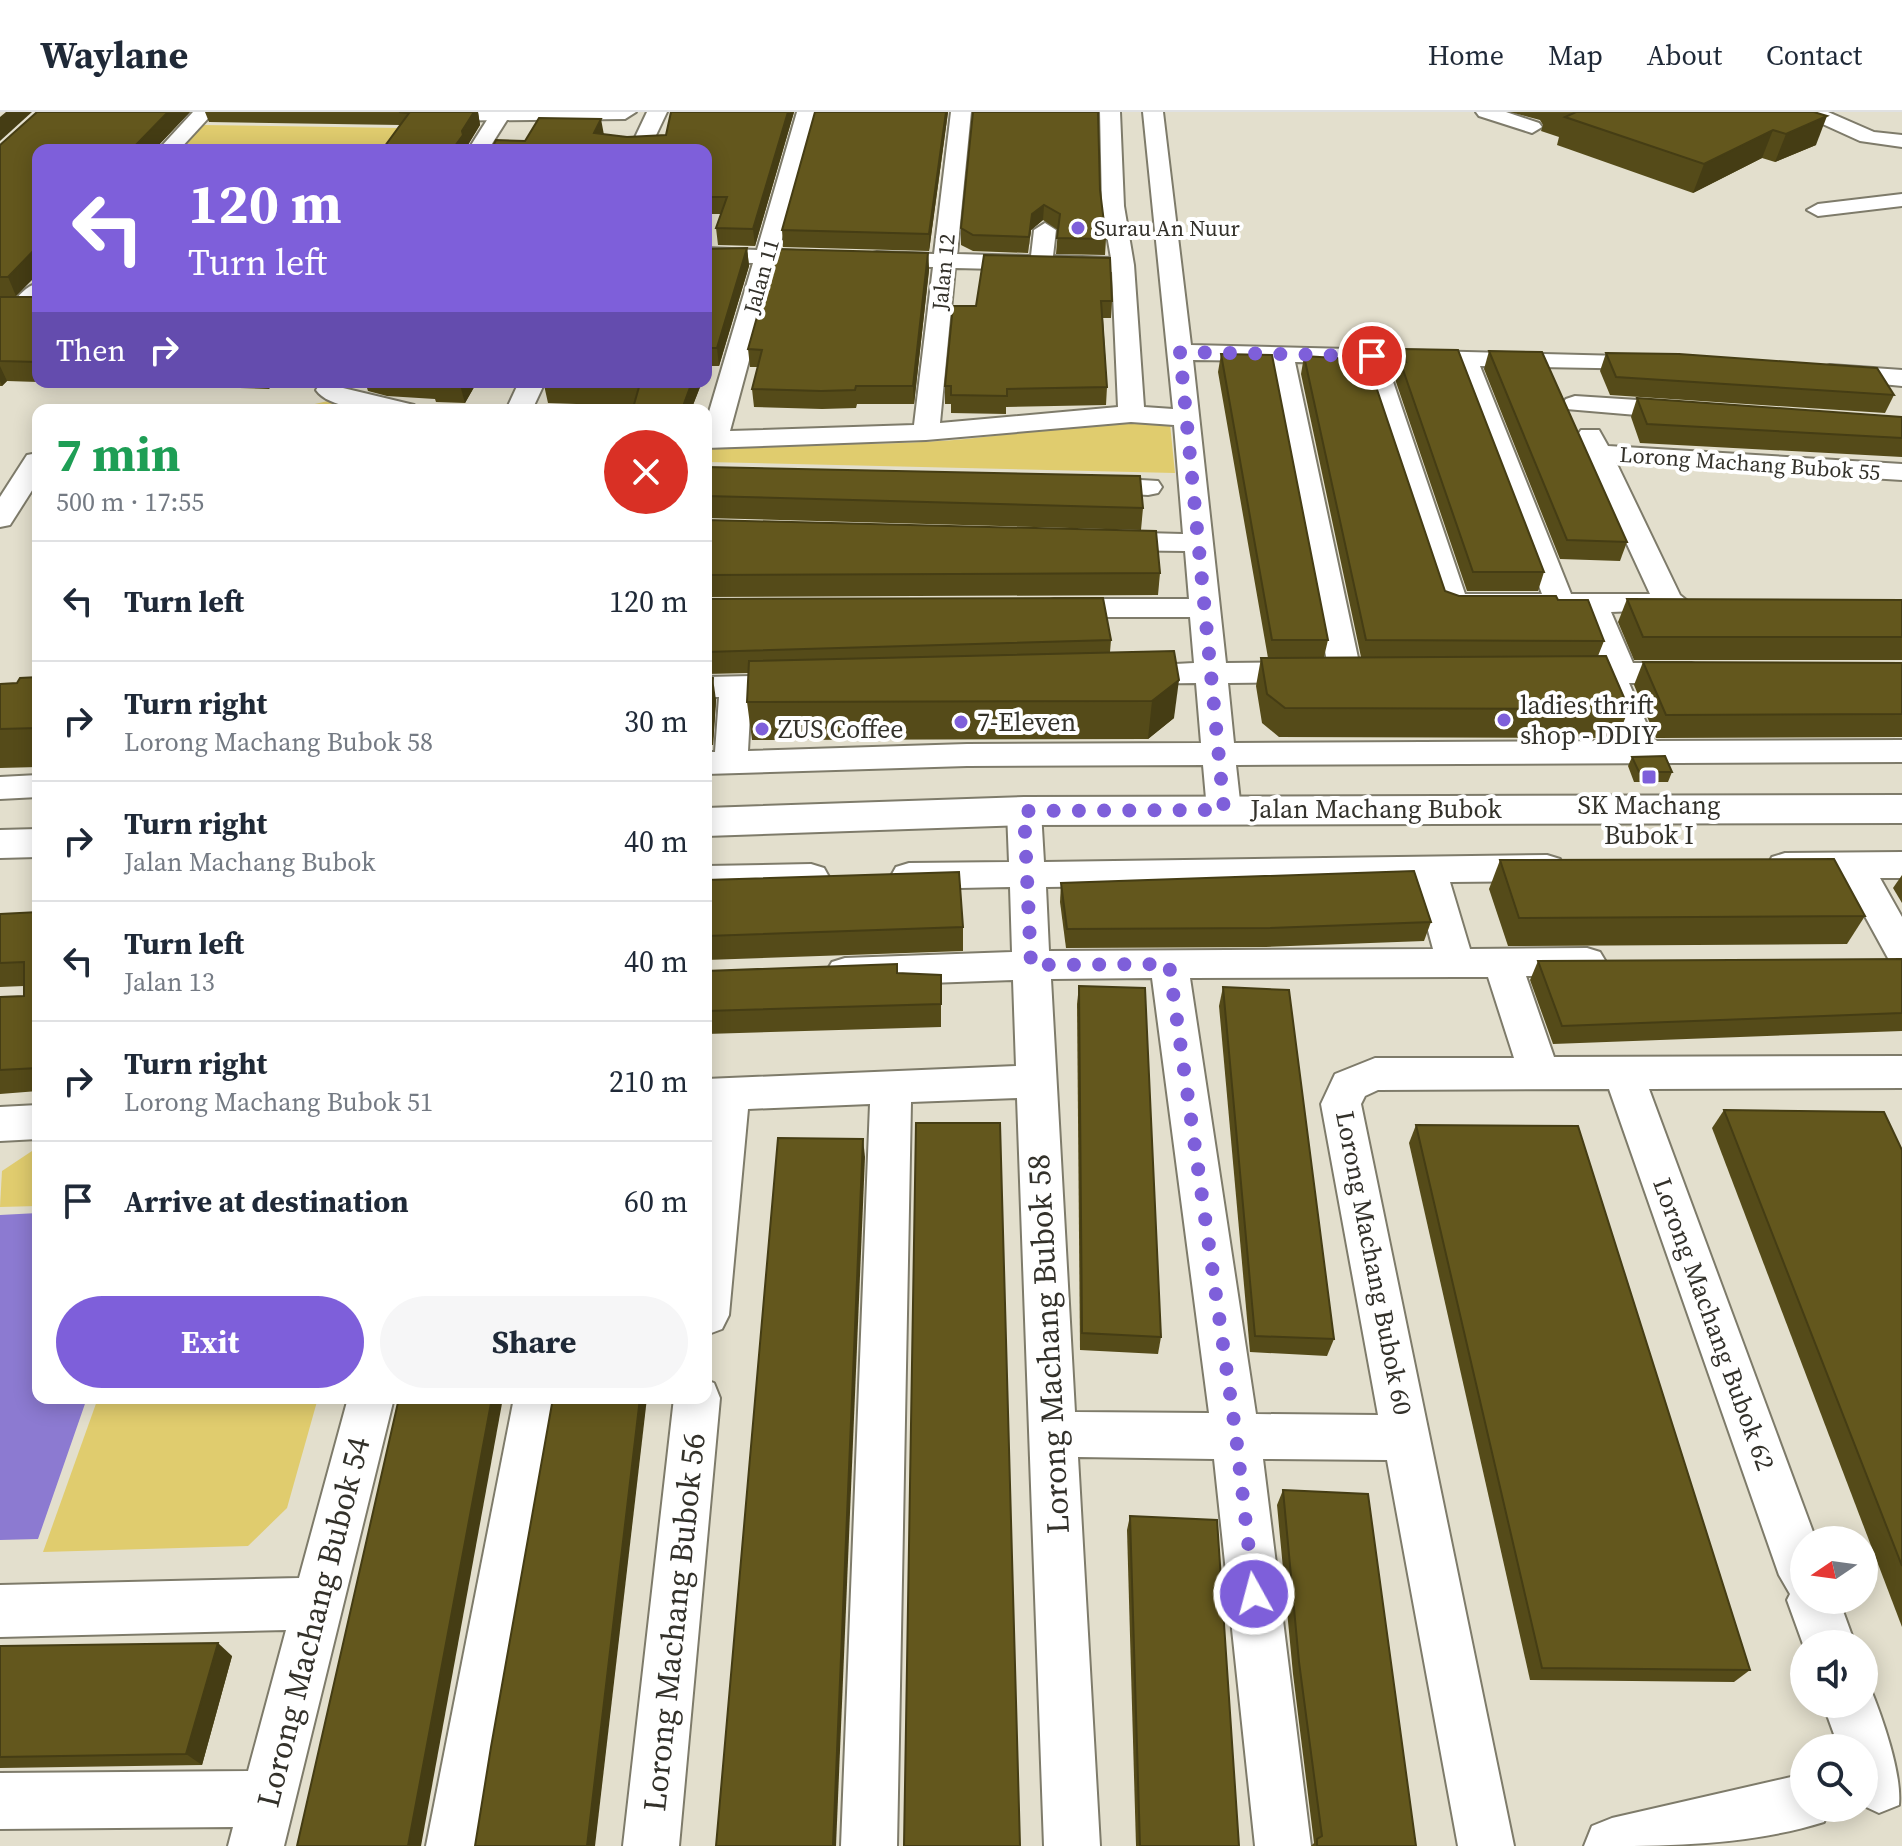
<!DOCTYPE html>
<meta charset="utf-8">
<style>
:root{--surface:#fff;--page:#f6f6f7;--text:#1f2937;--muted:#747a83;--line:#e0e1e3;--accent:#7e5fda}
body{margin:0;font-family:"Source Serif 4",serif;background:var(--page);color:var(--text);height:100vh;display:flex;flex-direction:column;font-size:30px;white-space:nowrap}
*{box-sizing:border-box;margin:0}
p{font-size:26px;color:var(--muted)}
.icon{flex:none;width:44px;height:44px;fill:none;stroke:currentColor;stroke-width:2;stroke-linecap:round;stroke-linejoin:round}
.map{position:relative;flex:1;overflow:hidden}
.panel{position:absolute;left:32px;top:292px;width:680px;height:1000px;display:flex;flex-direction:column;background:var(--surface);border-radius:16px;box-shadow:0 4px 20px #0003}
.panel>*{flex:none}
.guide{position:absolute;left:32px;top:32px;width:680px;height:244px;border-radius:16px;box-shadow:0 4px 20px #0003;background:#7e5fda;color:#fff;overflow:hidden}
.needle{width:52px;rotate:257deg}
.buttons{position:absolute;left:1790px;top:1414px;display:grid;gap:16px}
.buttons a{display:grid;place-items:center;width:88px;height:88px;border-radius:50%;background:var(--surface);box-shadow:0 4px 20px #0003;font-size:40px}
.pin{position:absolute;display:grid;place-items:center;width:68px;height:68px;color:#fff;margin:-34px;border:4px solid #fff;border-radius:50%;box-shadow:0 2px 8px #0007}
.me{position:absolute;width:88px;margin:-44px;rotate:353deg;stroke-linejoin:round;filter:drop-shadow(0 0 6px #0008)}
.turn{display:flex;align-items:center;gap:28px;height:168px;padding:0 24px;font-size:36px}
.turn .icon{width:104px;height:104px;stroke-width:2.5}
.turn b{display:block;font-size:56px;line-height:68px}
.then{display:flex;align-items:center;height:76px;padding:0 24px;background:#0003;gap:16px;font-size:30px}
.round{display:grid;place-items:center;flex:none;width:84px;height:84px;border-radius:42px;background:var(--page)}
.head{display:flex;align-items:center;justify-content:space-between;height:136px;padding:0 24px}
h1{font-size:48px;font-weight:700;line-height:60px;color:#1e9e55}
.primary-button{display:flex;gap:16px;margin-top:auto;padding:16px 24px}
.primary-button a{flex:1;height:92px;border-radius:48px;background:var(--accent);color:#fff;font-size:32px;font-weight:700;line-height:92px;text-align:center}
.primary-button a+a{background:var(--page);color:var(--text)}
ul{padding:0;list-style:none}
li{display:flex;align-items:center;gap:24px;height:120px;padding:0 24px;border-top:2px solid var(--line)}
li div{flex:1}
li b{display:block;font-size:30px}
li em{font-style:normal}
header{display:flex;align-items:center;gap:48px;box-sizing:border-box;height:112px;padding:0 40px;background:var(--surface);border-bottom:2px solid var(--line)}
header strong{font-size:38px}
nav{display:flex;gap:44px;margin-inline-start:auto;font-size:28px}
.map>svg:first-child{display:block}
</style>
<header>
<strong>Waylane</strong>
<nav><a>Home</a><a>Map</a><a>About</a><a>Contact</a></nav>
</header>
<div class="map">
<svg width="1902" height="1734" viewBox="0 0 1902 1734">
<rect width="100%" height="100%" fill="#e3dfcd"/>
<g fill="#e0cc6e">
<polygon points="203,13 400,16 385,38 180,38"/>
<polygon points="328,289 382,298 68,298 72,293 306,294"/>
<path d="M1087 307 1170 312 1175 361 706 350V332C792 331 879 335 966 327 1007 323 1047 315 1087 307Z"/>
<polygon points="38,1035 38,1094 0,1095 2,1059"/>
<polygon points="98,1286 318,1286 287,1396 248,1434 43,1440"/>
</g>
<polygon fill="#8c7ad1" points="38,1101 38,1286 87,1286 38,1427 0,1428 0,1103"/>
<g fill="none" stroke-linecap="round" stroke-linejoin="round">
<g stroke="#7e7b6a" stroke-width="4">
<g id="minor">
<polygon points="193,0 214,0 179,38 158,38"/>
<polygon points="492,0 512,0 488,38 468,38"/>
<polygon points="647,0 667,0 649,38 629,38"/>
<path d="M797 0H817L779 138 831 141 834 146 831 151 775 152 730 319 914 313 933 155 877 154 869 152 866 147 869 142 877 140 934 142 951 0H971L957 142 1031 144 1034 118 1045 111 1056 118 1053 144 1111 146 1102 94 1100 0H1120L1124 94 1134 153 1144 295 1173 297 1143 0H1163L1191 233 1662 245 1665 250 1662 255 1653 257 1480 254 1571 482H1650L1577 324 1581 318H1599L1608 334 1902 352V368L1616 350 1680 483 1690 491 1686 497 1611 500 1633 551H1691L1702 554 1707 561 1702 568 1691 571H1629L1654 629 1902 628V650L1236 653 1241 698 1236 706 1224 710 1212 706 1207 698 1203 653 967 654 706 662V640H715L719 585H706V565L799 563 810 566 815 573 810 580 751 584 748 639 967 632 1201 631 1196 571 1129 572 1118 569 1113 562 1118 555 1194 551 1190 505H1054L1043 502 1039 496 1043 490 1054 487H1189L1185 439 1105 438 1095 435 1091 429 1095 423 1105 420 1183 422 1174 313 1131 310 926 328 706 336V310L753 151 706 150V136L757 138ZM955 156 1112 160 1118 295 940 311ZM1193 248 1270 249 1329 560 1334 567 1345 570 1356 567 1361 560 1295 250 1362 251 1442 497 1453 500H1581L1601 551 1550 554 1545 561 1550 568 1597 571 1621 629 1234 631 1228 571 1311 570 1322 567 1327 560 1322 553 1311 550 1226 551ZM1387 252 1455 253 1542 482H1465Z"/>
<polygon points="1476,0 1506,0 1539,11 1542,15 1532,21 1479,4"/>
<polygon points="1802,0 1828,0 1874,20 1902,23 1902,35 1860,29 1805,4"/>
<polygon points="1902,82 1902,94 1818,104 1807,98 1818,92"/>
<path d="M38 171V192L31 199H15L11 194C18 184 26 174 38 171Z"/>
<polygon points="1830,253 1902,258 1902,274 1821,266 1817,261 1821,256"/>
<path d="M321 270H347L343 276 414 293 418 298C392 298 332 301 316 278Z"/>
<polygon points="519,270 545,270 532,298 506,298"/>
<polygon points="1575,284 1684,291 1693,294 1697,299 1693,304 1684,307 1566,297 1562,292 1566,287"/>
<polygon points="38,341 38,369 10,413 0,415 0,385 27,343"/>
<polygon points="1089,365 1158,369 1162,375 1158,381 1148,383 1079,379 1075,373 1079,367"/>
<polygon points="38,663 38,685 0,687 0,665"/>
<path d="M1024 687 1036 691 1041 699 1044 750 1547 743 1560 747 1565 756 1560 765 1547 769 1450 770 1470 837 1587 836 1600 840 1606 850 1600 860 1587 864H1526L1554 945 1902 944V976L1649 977 1816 1428H1804V1488H1839L1855 1532H1804V1535L1787 1488 1790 1482 1779 1463 1609 977 1378 978 1365 984 1361 992 1514 1734H1458L1387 1348 1263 1347 1311 1734H1255L1214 1347 1078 1345 1100 1734H1044L1017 986 911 990 897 1734H841L870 992 748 997 729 1203 722 1217 706 1223V967L1016 954 1013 868 845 874 832 870 826 860 832 850 845 846 1012 840 1010 775 909 777 896 773 891 764 896 755 909 751 1009 750 1007 699 1012 691ZM1415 770 1433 837 1049 839 1046 775ZM1455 865H1488L1514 946H1375L1335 962 1321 992 1378 1303 1256 1302 1190 866ZM1152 866 1209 1301 1075 1300 1051 867Z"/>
<polygon points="1902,740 1902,766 1880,766 1902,805 1902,852 1889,848 1844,766 1785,767 1772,763 1767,754 1772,745 1785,741"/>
<polygon points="811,752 824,756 829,765 824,774 811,778 706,780 706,754"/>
<polygon points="38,993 38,1027 0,1029 0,995"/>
<polygon points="706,1268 714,1271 720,1286 679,1734 623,1734 674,1286 706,1286"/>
<polygon points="348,1286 394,1286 284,1734 228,1734 233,1715 0,1717 0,1661 248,1659 286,1518 0,1525 0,1473 299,1466"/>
<polygon points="514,1286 560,1286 482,1734 426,1734"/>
<path d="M1864 1571 1869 1573C1882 1604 1902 1661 1899 1693L1879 1701 1864 1694V1636H1839L1823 1592H1864Z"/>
<path d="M1804 1662V1696H1829L1824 1710C1747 1734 1665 1734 1584 1734L1592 1714 1612 1706Z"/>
</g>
</g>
<g stroke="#7e7b6a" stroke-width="4">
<g id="major">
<polygon points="410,0 636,0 625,7 420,9 412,7"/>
<polygon points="1902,683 1902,711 1024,713 706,724 706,696 1024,685"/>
<polygon points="38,717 38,745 0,746 0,718"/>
</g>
</g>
<use href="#minor" fill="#fff" fill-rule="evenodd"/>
<use href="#major" fill="#fff" fill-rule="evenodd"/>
</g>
<g fill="#554b19">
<polygon points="37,0 190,0 16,184 0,184 0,33"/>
<polygon points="205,0 478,0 480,13 466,36 466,38 382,38 400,13 209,10"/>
<polygon points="671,0 794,0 755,134 718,133 716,116 721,102 706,102 706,38 525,29 604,22 627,25 666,23"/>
<polygon points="815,0 948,0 929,139 783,135 782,118"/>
<polygon points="973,0 1100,78 1106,127 1105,143 1056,142 1058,118 1043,108 1031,118 1028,141 973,139 961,133 961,116"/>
<polygon points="1510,0 1814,0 1816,33 1775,50 1762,46 1693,81 1557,33 1559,25 1541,19 1543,13 1540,8"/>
<polygon points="747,136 749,154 719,254 708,254 706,258 706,137"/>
<polygon points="928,141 929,158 914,292 857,292 856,296 822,297 754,295 752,277 758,255 750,255 748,237"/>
<polygon points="984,143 1112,189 1111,206 1103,206 1107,275 1106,293 1006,295 1006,302 951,301 951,292 945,292 945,274 976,194"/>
<polygon points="0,185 38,185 38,270 7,269 2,274 0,274"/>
<polygon points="1401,237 1544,460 1538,479 1467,479 1395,267"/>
<polygon points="1489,239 1627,430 1620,449 1560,447 1484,257"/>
<polygon points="1606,241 1894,283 1885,301 1610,283 1600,259"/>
<polygon points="1221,242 1328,528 1324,545 1361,545 1301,262 1304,244 1445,479 1459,484 1558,488 1604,529 1598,544 1629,597 1617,626 1279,625 1262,611 1256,574 1261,546 1268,546 1218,260"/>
<polygon points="45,270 310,270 309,272 273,271 269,277"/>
<polygon points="365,270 477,270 465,291 436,290 435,287 387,284 368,279"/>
<polygon points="545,270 702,270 691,298 633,298 633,294 548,291 544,273"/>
<polygon points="1637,286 1902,305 1902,345 1640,331 1631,305"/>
<polygon points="706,355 1143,396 1141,418 706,406"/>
<polygon points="706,408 1160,461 1158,483 706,485"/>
<polygon points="706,487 1111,528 1110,540 1174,606 1148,627 752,628 747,590 749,561 706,562"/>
<polygon points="1627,487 1902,488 1902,548 1634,548 1618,510"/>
<polygon points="1643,550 1902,551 1902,625 1656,626 1634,573"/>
<polygon points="706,564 716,588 713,633 706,633"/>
<polygon points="38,565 38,655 0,656 0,572 17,571"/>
<polygon points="1632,645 1672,660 1668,670 1634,670 1628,654"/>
<polygon points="1500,748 1865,804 1847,832 1508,834 1489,777"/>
<polygon points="1902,763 1902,791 1893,776"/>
<polygon points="706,768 963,815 963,839 706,848"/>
<polygon points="1061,771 1431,810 1424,829 1266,835 1066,836 1060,790"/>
<polygon points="38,800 38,979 0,982 0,885 24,884 24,874 0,875 0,802"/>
<polygon points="1902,847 1902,919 1553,932 1530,868 1538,849"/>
<polygon points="706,859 941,863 941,915 706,922"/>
<polygon points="1079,874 1161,1225 1158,1242 1080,1238 1077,892"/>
<polygon points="1223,875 1334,1227 1327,1244 1250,1240 1219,894"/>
<polygon points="1724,998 1902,1038 1902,1515 1712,1016"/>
<polygon points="1416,1013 1750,1558 1734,1570 1530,1568 1409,1031"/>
<polygon points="1283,1378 1416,1734 1311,1734 1314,1731 1293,1562 1277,1393"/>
<polygon points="1130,1404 1239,1734 1136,1734 1127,1418"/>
<polygon points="0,1534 232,1544 202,1653 0,1656"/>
</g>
<g fill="#453d14">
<polygon points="6,0 32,0 0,29 0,5"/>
<polygon points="168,0 190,0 154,38 131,38"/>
<polygon points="474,0 478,0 480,13 466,36 466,38 452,38 462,19"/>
<polygon points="788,0 794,0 755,134 753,117"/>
<polygon points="946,0 948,0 929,139 929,122"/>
<polygon points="1827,4 1816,33 1775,50 1786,22"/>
<polygon points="601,7 604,23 594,21"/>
<polygon points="1773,18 1762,46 1693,81 1704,52"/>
<polygon points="1044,93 1043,108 1031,118 1028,141 1032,102"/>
<polygon points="38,134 38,162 16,184 8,165"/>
<polygon points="747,136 749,154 719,254 717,236"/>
<polygon points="928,141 929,158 914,292 913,274"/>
<polygon points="0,254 7,269 2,274 0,269"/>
<polygon points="267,270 272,270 269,277"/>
<polygon points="462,270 477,270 465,291 460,273"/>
<polygon points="692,270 702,270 691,298 682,298"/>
<polygon points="713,566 716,588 713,633 709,610"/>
<polygon points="1179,568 1174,606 1148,627 1152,589"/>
<polygon points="863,1027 865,1045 836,1734 833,1734"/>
<polygon points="492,1286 503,1286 421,1734 408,1734"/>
<polygon points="640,1286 647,1286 595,1734 587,1734"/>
<polygon points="218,1531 232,1544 202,1653 186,1642"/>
</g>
<g fill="#63571d" stroke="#453d14" stroke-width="2">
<polygon points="37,0 168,0 131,38 38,38 38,134 8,165 0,165 0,33"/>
<polygon points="399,0 474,0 462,19 463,23 452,38 382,38 409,1"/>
<polygon points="671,0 788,0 753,117 716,116 727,85 706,85 706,38 491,38 496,28 525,29 539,6 601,7 594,21 627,25 666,23"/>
<polygon points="815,0 946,0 929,122 782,118"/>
<polygon points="973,0 1098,0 1100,78 1106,127 1057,126 1060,102 1044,93 1032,102 1029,125 973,123 961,116"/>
<polygon points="1576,0 1814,0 1827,4 1786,22 1773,18 1704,52 1565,5"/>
<polygon points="747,136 717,236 706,236 706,137"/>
<polygon points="776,137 928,141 913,274 856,274 855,278 821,279 752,277 762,238 748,237"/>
<polygon points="984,143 1110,146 1112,189 1101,189 1107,275 1007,277 1007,284 951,283 951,274 945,274 953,194 976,194"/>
<polygon points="0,185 38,185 38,250 0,249"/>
<polygon points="1401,237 1458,238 1544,460 1473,460 1400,249 1406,250"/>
<polygon points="1489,239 1542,240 1627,430 1567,428"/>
<polygon points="1606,241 1679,242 1877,256 1894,283 1616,265"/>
<polygon points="1221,242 1272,243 1328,528 1272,528"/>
<polygon points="1304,244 1367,248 1445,479 1459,484 1556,484 1558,488 1588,488 1604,529 1366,528"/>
<polygon points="432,270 462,270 460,273 431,272"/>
<polygon points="545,270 692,270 682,297 633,296 639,275 544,273"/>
<polygon points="1637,286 1902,305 1902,326 1647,312"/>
<polygon points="706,355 1140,364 1143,396 706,384"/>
<polygon points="706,408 1156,419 1160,461 706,463"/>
<polygon points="1103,486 1111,528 706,540 706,487"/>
<polygon points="1627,487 1902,488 1902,525 1643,525"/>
<polygon points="1174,539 1179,568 1152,589 747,590 749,549"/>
<polygon points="1606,544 1629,597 1285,596 1267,582 1261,546"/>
<polygon points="1643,550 1902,551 1902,602 1666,603"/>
<polygon points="706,564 713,566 709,610 706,611"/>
<polygon points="38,565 38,616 0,617 0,572 17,571 20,566"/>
<polygon points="1665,644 1672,660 1639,660 1632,645"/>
<polygon points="1834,747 1865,804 1519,806 1500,748"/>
<polygon points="1414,759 1431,810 1270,816 1067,817 1061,771"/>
<polygon points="959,760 963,815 706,824 706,768"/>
<polygon points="38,800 38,956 0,958 0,885 24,884 24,850 0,851 0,802"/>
<polygon points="1902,847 1902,901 1562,914 1538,849"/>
<polygon points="897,852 897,861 941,863 941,892 706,899 706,859"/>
<polygon points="1079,874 1145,876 1161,1225 1082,1221"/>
<polygon points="1223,875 1289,878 1334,1227 1255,1224"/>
<polygon points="1724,998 1884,1000 1902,1038 1902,1454"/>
<polygon points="916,1011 1000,1011 1020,1734 904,1734"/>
<polygon points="1416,1013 1578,1014 1750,1558 1542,1556"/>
<polygon points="778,1026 863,1027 833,1734 716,1734"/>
<polygon points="399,1286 492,1286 408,1734 297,1734"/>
<polygon points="553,1286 640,1286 587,1734 475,1734 491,1635"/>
<polygon points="1283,1378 1368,1382 1416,1734 1317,1734 1317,1727 1322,1724 1299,1550"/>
<polygon points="1130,1404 1217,1408 1239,1734 1140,1734"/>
<polygon points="218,1531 186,1642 0,1645 0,1534"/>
</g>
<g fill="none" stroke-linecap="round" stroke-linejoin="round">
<polyline stroke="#7e5fda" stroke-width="14" stroke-dasharray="0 25.2" points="1254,1482 1236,1324 1169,852 1031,853 1024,699 1224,698 1180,240 1372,244"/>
</g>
<g fill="#7e5fda" stroke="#fff" stroke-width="3">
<circle cx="1078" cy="116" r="8"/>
<circle cx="1504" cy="608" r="8"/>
<circle cx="961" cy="610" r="8"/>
<circle cx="762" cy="617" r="8"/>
<rect x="1641" y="657" width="16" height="16" rx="4"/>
</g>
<g text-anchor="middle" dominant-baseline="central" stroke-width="8" stroke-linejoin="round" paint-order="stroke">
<g font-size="22" fill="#33312a" stroke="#fff" text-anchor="start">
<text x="1094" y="116">Surau An Nuur</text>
</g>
<g font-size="22" fill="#33312a" stroke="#fff">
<text transform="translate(943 160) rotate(-84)">Jalan 12</text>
<text transform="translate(761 164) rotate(-74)">Jalan 11</text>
<text transform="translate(1750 351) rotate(4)">Lorong Machang Bubok 55</text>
</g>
<g font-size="26" fill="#33312a" stroke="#fff" text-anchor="start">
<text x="1520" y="593">ladies thrift<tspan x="1520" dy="30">shop - DDIY</tspan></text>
<text x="977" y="610">7-Eleven</text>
<text x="778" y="617">ZUS Coffee</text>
<text x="1649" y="693" text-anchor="middle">SK Machang<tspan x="1649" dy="30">Bubok I</tspan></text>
</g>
<g font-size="26" fill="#33312a" stroke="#fff">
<text x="1376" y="697">Jalan Machang Bubok</text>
<text transform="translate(1374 1151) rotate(79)">Lorong Machang Bubok 60</text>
<text transform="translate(1714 1212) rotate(70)">Lorong Machang Bubok 62</text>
</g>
<g font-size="32" fill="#33312a" stroke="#fff">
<text transform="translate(1048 1232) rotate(-93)">Lorong Machang Bubok 58</text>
<text transform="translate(313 1510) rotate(-76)">Lorong Machang Bubok 54</text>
<text transform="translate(674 1510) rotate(-84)">Lorong Machang Bubok 56</text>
</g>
</g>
</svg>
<div class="buttons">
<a><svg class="needle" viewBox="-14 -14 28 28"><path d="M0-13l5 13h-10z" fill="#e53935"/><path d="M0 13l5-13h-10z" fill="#747a83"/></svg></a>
<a><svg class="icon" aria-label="sound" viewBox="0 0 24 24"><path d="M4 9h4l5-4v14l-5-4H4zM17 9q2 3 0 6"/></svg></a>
<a><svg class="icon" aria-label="search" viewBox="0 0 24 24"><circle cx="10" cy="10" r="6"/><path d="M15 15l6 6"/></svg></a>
</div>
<div class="pin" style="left:1372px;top:244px;background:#d93025"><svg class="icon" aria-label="arrive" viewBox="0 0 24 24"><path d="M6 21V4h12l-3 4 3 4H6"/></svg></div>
<svg class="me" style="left:1254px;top:1482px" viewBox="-20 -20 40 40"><circle r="17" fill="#7e5fda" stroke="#fff" stroke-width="3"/><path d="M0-11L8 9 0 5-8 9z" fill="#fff"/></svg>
<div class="guide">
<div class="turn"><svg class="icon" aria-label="left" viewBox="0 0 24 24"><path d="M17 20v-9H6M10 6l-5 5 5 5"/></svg><div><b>120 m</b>Turn left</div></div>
<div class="then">Then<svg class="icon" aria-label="right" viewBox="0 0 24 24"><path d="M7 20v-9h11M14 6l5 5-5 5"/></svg></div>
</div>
<section class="panel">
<div class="head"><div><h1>7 min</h1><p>500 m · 17:55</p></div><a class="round" style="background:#d93025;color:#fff"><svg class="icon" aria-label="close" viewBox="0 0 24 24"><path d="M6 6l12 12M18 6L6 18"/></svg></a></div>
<ul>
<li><svg class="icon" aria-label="left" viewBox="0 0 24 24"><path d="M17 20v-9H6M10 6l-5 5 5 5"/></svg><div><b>Turn left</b></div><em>120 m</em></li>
<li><svg class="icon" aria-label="right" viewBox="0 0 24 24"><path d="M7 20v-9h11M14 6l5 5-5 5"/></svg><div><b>Turn right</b><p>Lorong Machang Bubok 58</p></div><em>30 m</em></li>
<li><svg class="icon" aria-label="right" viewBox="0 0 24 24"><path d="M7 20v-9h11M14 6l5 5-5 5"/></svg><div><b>Turn right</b><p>Jalan Machang Bubok</p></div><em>40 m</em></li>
<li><svg class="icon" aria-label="left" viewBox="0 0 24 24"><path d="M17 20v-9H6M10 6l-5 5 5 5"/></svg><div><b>Turn left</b><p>Jalan 13</p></div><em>40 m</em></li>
<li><svg class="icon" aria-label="right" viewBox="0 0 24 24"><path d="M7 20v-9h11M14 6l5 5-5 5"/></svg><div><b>Turn right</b><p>Lorong Machang Bubok 51</p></div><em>210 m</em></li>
<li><svg class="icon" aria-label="arrive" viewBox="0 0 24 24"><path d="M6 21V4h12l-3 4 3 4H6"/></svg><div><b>Arrive at destination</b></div><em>60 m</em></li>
</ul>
<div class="primary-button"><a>Exit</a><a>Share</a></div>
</section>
</div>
